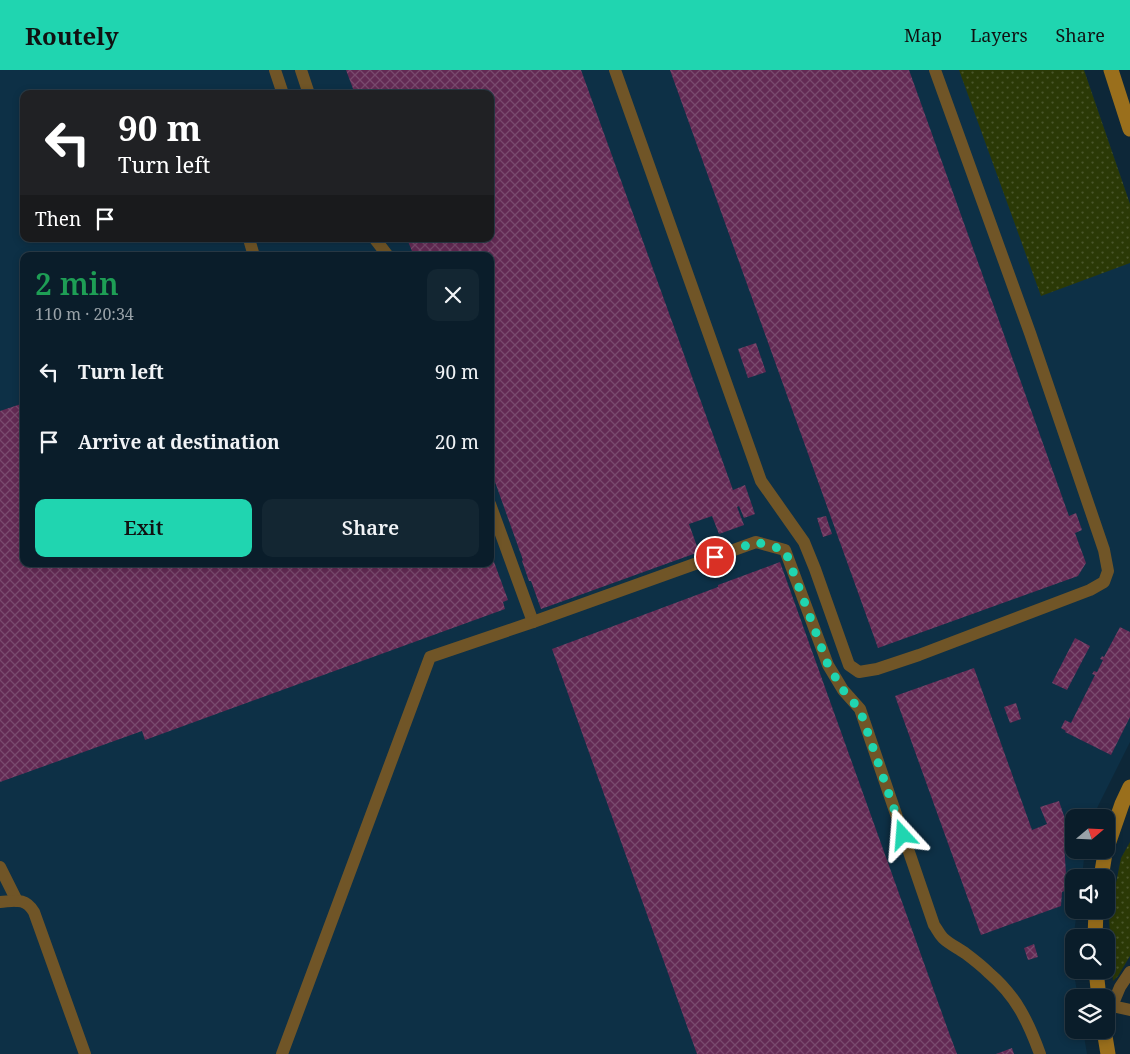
<!DOCTYPE html>
<meta charset="utf-8">
<style>
:root{--surface:#0a1d2a;--page:#132632;--text:#f1f3f6;--muted:#99a2a8;--line:#2a3b47;--accent:#20d5b0}
body{margin:0;font-family:"Noto Serif",serif;background:var(--page);color:var(--text);height:100vh;display:flex;flex-direction:column;font-size:19px;white-space:nowrap}
*{box-sizing:border-box;margin:0}
p{font-size:16px;color:var(--muted)}
.icon{flex:none;width:28px;height:28px;fill:none;stroke:currentColor;stroke-width:2;stroke-linecap:round;stroke-linejoin:round}
.map{position:relative;flex:1;overflow:hidden}
.drawer{position:absolute;left:20px;top:182px;width:474px;height:315px;display:flex;flex-direction:column;background:var(--surface);border-radius:10px;box-shadow:0 2px 8px #0003,0 0 0 1px var(--line)}
.drawer>*{flex:none}
.guide{position:absolute;left:20px;top:20px;width:474px;height:152px;border-radius:10px;box-shadow:0 2px 8px #0003,0 0 0 1px var(--line);background:#202124;color:#fff;overflow:hidden}
.needle{width:32px;rotate:71deg}
.tools{position:absolute;left:1065px;top:739px;display:grid;gap:10px}
.tools a{display:grid;place-items:center;width:50px;height:50px;border-radius:10px;background:var(--surface);box-shadow:0 2px 8px #0003,0 0 0 1px var(--line);font-size:25px}
.pin{position:absolute;display:grid;place-items:center;width:42px;height:42px;color:#fff;margin:-21px;border:2px solid #fff;border-radius:50%;box-shadow:0 1px 5px #0007}
.me{position:absolute;width:55px;margin:-28px;rotate:341deg;stroke-linejoin:round;filter:drop-shadow(0 0 4px #0008)}
.turn{display:flex;align-items:center;gap:18px;height:105px;padding:0 15px;font-size:22px}
.turn .icon{width:65px;height:65px;stroke-width:2.5}
.turn b{display:block;font-size:35px;line-height:42px}
.then{display:flex;align-items:center;height:48px;padding:0 15px;background:#0003;gap:10px;font-size:19px}
.round{display:grid;place-items:center;flex:none;width:52px;height:52px;border-radius:10px;background:var(--page)}
.overview{display:flex;align-items:center;justify-content:space-between;height:85px;padding:0 15px}
h1{font-size:30px;font-weight:600;line-height:38px;color:#1e9e55}
.button{display:flex;gap:10px;margin-top:auto;padding:10px 15px}
.button a{flex:1;height:58px;border-radius:10px;background:var(--accent);color:#111;font-size:20px;font-weight:600;line-height:58px;text-align:center}
.button a+a{background:var(--page);color:var(--text)}
ul{padding:0;list-style:none}
li{display:flex;align-items:center;gap:15px;height:70px;padding:0 15px}
li div{flex:1}
li b{display:block;font-size:19px}
li em{font-style:normal}
header{display:flex;align-items:center;gap:30px;box-sizing:border-box;height:70px;padding:0 25px;background:var(--accent);color:#111}
header strong{font-size:24px}
nav{display:flex;gap:28px;margin-inline-start:auto;font-size:18px}
.map>svg:first-child{display:block}
</style>
<header>
<strong>Routely</strong>
<nav><a>Map</a><a>Layers</a><a>Share</a></nav>
</header>
<div class="map">
<svg width="1130" height="984" viewBox="0 0 1130 984">
<defs>
<pattern id="grass-dots" width="8" height="8" patternUnits="userSpaceOnUse" patternTransform="scale(1.25)"><rect width="8" height="8" fill="#2b3906"/><path d="M2 2h.1M6 6h.1" fill="none" stroke="#4a562b" stroke-width="1.8" stroke-linecap="round"/></pattern>
<pattern id="building-cross-hatch" width="8" height="8" patternUnits="userSpaceOnUse" patternTransform="scale(1.25)"><rect width="8" height="8" fill="#632a54"/><path d="M0 0l8 8M0 8l8-8" fill="none" stroke="#794a6e"/></pattern>
</defs>
<rect width="100%" height="100%" fill="#0d2738"/>
<path fill="#0d3046" fill-rule="evenodd" d="M0 0H1084L1130 134V672L1098 736 1094 747 1074 748V780H1085L1082 807 1074 808V840H1077L1071 887 1078 927 1074 928V960H1083L1087 984H0ZM24 24H490V169H24ZM24 186H490V494H24Z"/>
<g fill="url(#grass-dots)">
<polygon points="959,0 1084,0 1130,134 1130,193 1041,226"/>
<polygon points="1130,772 1130,886 1118,906 1113,911 1109,848 1121,788"/>
</g>
<g fill="url(#building-cross-hatch)">
<polygon points="346,0 581,0 733,420 745,415 755,444 744,448 739,436 737,437 744,455 719,464 712,446 689,454 699,482 541,539 531,511 529,511 522,491 523,490 490,398 490,186 414,186 407,169 490,169 490,24 355,24"/>
<polygon points="670,0 909,0 1069,446 1076,443 1082,460 1075,463 1086,493 1078,506 878,578"/>
<polygon points="756,273 766,302 748,308 738,279"/>
<polygon points="24,333 24,494 490,494 490,481 508,530 503,532 505,539 145,670 142,661 0,712 0,341"/>
<polygon points="826,446 832,464 823,467 817,448"/>
<polygon points="780,492 948,960 957,984 697,984 552,579 718,517 718,515"/>
<polygon points="1120,557 1130,562 1130,647 1111,685 1065,662 1066,661 1061,658 1065,650 1071,653 1095,605 1092,604 1094,601 1097,602 1103,590 1100,589 1102,586 1104,587"/>
<polygon points="1075,568 1090,576 1067,620 1052,613"/>
<polygon points="974,598 1032,760 1047,754 1040,737 1059,731 1065,749 1064,773 1067,820 1062,822 1061,836 981,865 895,626"/>
<polygon points="1016,633 1021,649 1010,653 1004,637"/>
<polygon points="1034,874 1038,887 1028,890 1024,878"/>
<polygon points="1012,978 1014,984 996,984"/>
</g>
<g fill="none" stroke-linecap="round" stroke-linejoin="round">
<g stroke="#705527" stroke-width="12">
<polyline points="275,0 283,24"/>
<polyline points="301,0 309,24"/>
<polyline points="615,0 761,411 804,472 815,499 849,595 859,602 877,599 919,585 1090,520 1104,512 1108,501 1104,480 1030,263 935,0"/>
<polyline points="249,169 254,186"/>
<polyline points="375,169 388,186"/>
<polyline points="490,434 533,552"/>
<polyline points="0,797 17,831"/>
<path d="M0 832C15 831 25 827 34 842L85 984"/>
<polyline points="1112,936 1120,917 1130,902"/>
<polyline points="1106,937 1112,936 1130,940"/>
<path d="M282 984 430 587 533 552 756 472 785 480 828 595 843 620 860 639 934 855C937 859 939 864 943 868 949 874 958 878 965 883 973 889 982 896 989 903 1016 926 1028 951 1040 984"/>
</g>
<g stroke="#9a6f1c" stroke-width="15">
<polyline points="1111,0 1130,59"/>
<polyline points="1101,808 1105,783 1122,734 1130,717"/>
<polyline points="1095,868 1096,840"/>
<polyline points="1096,900 1099,928"/>
<polyline points="1104,960 1108,984"/>
</g>
</g>
<g fill="none" stroke-linecap="round" stroke-linejoin="round">
<polyline stroke="#20d5b0" stroke-width="9" stroke-dasharray="0 16.2" points="715,487 756,472 785,480 828,595 843,620 860,640 903,765"/>
</g>
</svg>
<div class="tools">
<a><svg class="needle" viewBox="-14 -14 28 28"><path d="M0-13l5 13h-10z" fill="#e53935"/><path d="M0 13l5-13h-10z" fill="#99a2a8"/></svg></a>
<a><svg class="icon" aria-label="sound" viewBox="0 0 24 24"><path d="M4 9h4l5-4v14l-5-4H4zM17 9q2 3 0 6"/></svg></a>
<a><svg class="icon" aria-label="search" viewBox="0 0 24 24"><circle cx="10" cy="10" r="6"/><path d="M15 15l6 6"/></svg></a>
<a><svg class="icon" aria-label="layers" viewBox="0 0 24 24"><path d="M12 4l9 5-9 5-9-5zM3 14l9 5 9-5"/></svg></a>
</div>
<div class="pin" style="left:715px;top:487px;background:#d93025"><svg class="icon" aria-label="arrive" viewBox="0 0 24 24"><path d="M6 21V4h12l-3 4 3 4H6"/></svg></div>
<svg class="me" style="left:903px;top:765px" viewBox="-20 -20 40 40"><path d="M0-17L14 15 0 8-14 15z" fill="#20d5b0" stroke="#fff" stroke-width="4"/></svg>
<div class="guide">
<div class="turn"><svg class="icon" aria-label="left" viewBox="0 0 24 24"><path d="M17 20v-9H6M10 6l-5 5 5 5"/></svg><div><b>90 m</b>Turn left</div></div>
<div class="then">Then<svg class="icon" aria-label="arrive" viewBox="0 0 24 24"><path d="M6 21V4h12l-3 4 3 4H6"/></svg></div>
</div>
<section class="drawer">
<div class="overview"><div><h1>2 min</h1><p>110 m · 20:34</p></div><a class="round"><svg class="icon" aria-label="close" viewBox="0 0 24 24"><path d="M6 6l12 12M18 6L6 18"/></svg></a></div>
<ul>
<li><svg class="icon" aria-label="left" viewBox="0 0 24 24"><path d="M17 20v-9H6M10 6l-5 5 5 5"/></svg><div><b>Turn left</b></div><em>90 m</em></li>
<li><svg class="icon" aria-label="arrive" viewBox="0 0 24 24"><path d="M6 21V4h12l-3 4 3 4H6"/></svg><div><b>Arrive at destination</b></div><em>20 m</em></li>
</ul>
<div class="button"><a>Exit</a><a>Share</a></div>
</section>
</div>
